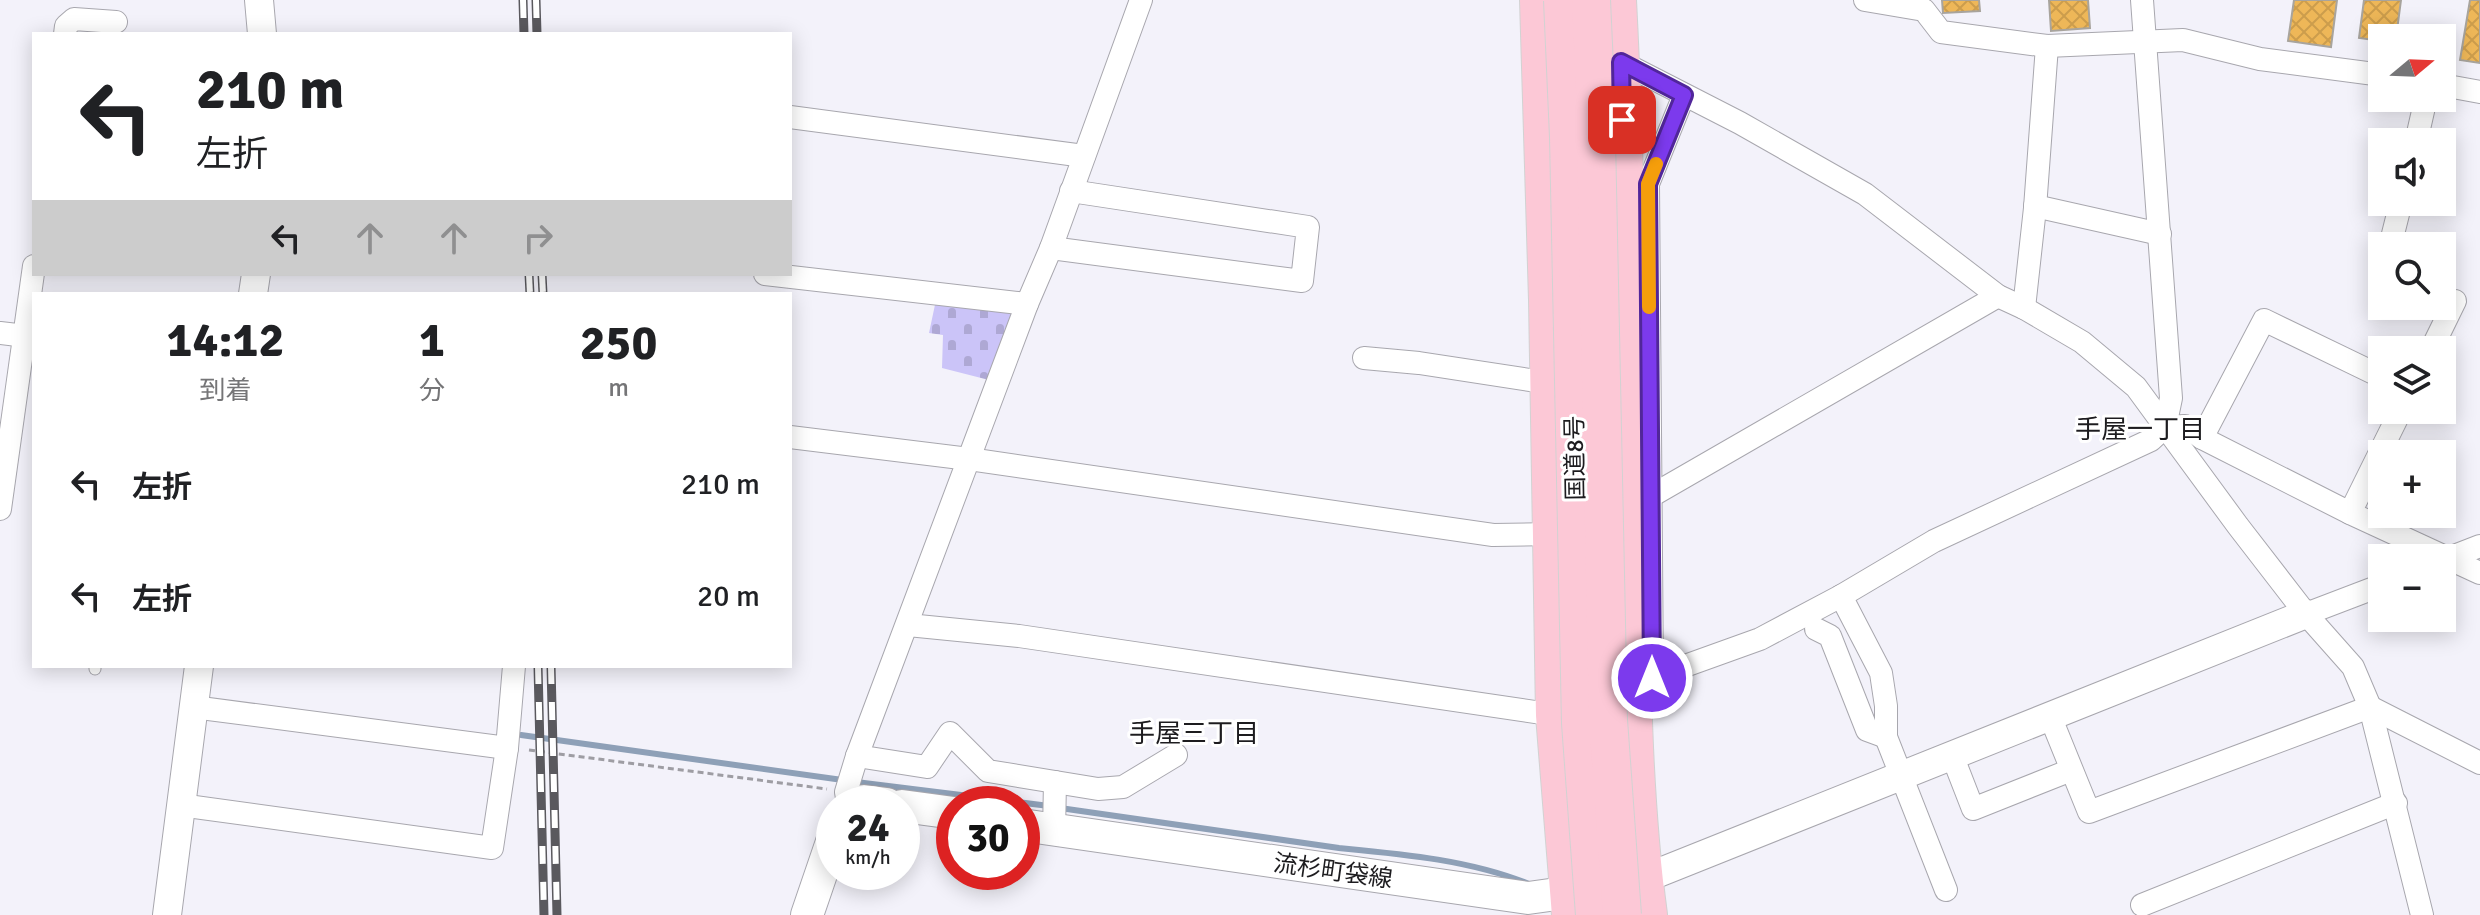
<!DOCTYPE html>
<html lang="ja">
<meta charset="utf-8">
<style>
:root{--surface:#fff;--page:#f6f6f6;--text:#202124;--muted:#757577}
body{margin:0;font-family:Signika,"Noto Sans JP",sans-serif;background:var(--page);color:var(--text);height:100vh;display:flex;flex-direction:column;font-size:30px;white-space:nowrap}
*{box-sizing:border-box;margin:0}
p{font-size:26px;color:var(--muted)}
.icon{flex:none;width:44px;height:44px;fill:none;stroke:currentColor;stroke-width:2;stroke-linecap:round;stroke-linejoin:round}
.map{position:relative;flex:1;overflow:hidden}
.sheet{position:absolute;left:32px;top:292px;width:760px;height:376px;display:flex;flex-direction:column;background:var(--surface);border-radius:0px;box-shadow:0 4px 20px #0003}
.sheet>*{flex:none}
.banner{position:absolute;left:32px;top:32px;width:760px;height:244px;border-radius:0px;box-shadow:0 4px 20px #0003;background:#fff;color:var(--text);overflow:hidden}
.needle{width:52px;rotate:71deg}
.buttons{position:absolute;left:2368px;top:24px;display:grid;gap:16px}
.buttons a{display:grid;place-items:center;width:88px;height:88px;border-radius:0px;background:var(--surface);box-shadow:0 4px 20px #0003;font-size:40px}
.speed{position:absolute;left:816px;top:786px;display:flex;gap:16px;font-size:40px;font-weight:700;text-align:center}
.speed>*{display:grid;place-content:center;width:104px;height:104px;border-radius:50%;background:var(--surface);box-shadow:0 4px 20px #0003;line-height:1}
.speed small{font-size:20px;font-weight:400}
.speed .limit{border:12px solid #d22;background:#fff;color:#111}
.pin{position:absolute;display:grid;place-items:center;width:68px;height:68px;color:#fff;margin:-34px;border-radius:16px;box-shadow:0 4px 12px #0006}
.me{position:absolute;width:88px;margin:-44px;rotate:0deg;stroke-linejoin:round;filter:drop-shadow(0 0 6px #0008)}
.turn{display:flex;align-items:center;gap:28px;height:168px;padding:0 32px;font-size:36px}
.turn .icon{width:104px;height:104px;stroke-width:2.5}
.turn b{display:block;font-size:56px;line-height:68px}
.lanes{display:flex;align-items:center;height:76px;padding:0 32px;background:#0003;justify-content:center;gap:40px;direction:ltr}
.lanes .off{opacity:.35}
.eta{display:flex;justify-content:space-evenly;align-items:center;height:136px;text-align:center}
.eta b{font-size:48px;font-weight:800;line-height:56px}
ul{padding:0;list-style:none}
li{display:flex;align-items:center;gap:24px;height:112px;padding:0 32px}
li div{flex:1}
li b{display:block;font-size:30px}
li em{font-style:normal}
.map>svg:first-child{display:block}
</style>
<div class="map">
<svg width="2480" height="915" viewBox="0 0 2480 915">
<defs>
<pattern id="cemetery-stones" width="16" height="16" patternUnits="userSpaceOnUse" patternTransform="scale(2)"><rect width="16" height="16" fill="#cbc4f8"/><path d="M2 7V4a2 2 0 0 1 4 0v3zM10 15v-3a2 2 0 0 1 4 0v3z" fill="#aea8d4"/></pattern>
<pattern id="building-cross-hatch" width="8" height="8" patternUnits="userSpaceOnUse" patternTransform="scale(2)"><rect width="8" height="8" fill="#eeb758"/><path d="M0 0l8 8M0 8l8-8" fill="none" stroke="#cc9d4c"/></pattern>
</defs>
<rect width="100%" height="100%" fill="#f3f2fa"/>
<polygon fill="url(#cemetery-stones)" points="936,300 1007,306 1013,318 989,380 942,368 943,335 929,333"/>
<g fill="none" stroke-linecap="round" stroke-linejoin="round">
<g stroke="#8ea0b7" stroke-width="6">
<polyline points="521,735 864,783 1049,806"/>
<path d="M1060 808 1339 848C1402 854 1470 860 1529 884"/>
</g>
</g>
<g fill="url(#building-cross-hatch)" stroke="#a8a49d" stroke-width="2">
<polygon points="1942,0 1979,0 1980,11 1943,13"/>
<polygon points="2049,0 2088,0 2090,28 2051,31"/>
<polygon points="2294,0 2337,0 2331,47 2288,41"/>
<polygon points="2364,0 2401,0 2396,38 2382,38 2382,41 2359,38"/>
<polygon points="2470,0 2480,0 2480,63 2460,60"/>
</g>
<g fill="none" stroke-linecap="round" stroke-linejoin="round">
<g stroke="#a8a7ae" stroke-width="13">
<polyline id="service" points="95,669 95,666"/>
</g>
<g stroke="#a8a7ae" stroke-width="24">
<g id="minor">
<polyline points="1865,0 1924,10 1941,32 2047,46 2183,40 2260,59 2382,75"/>
<polyline points="2142,0 2171,398 2165,427"/>
<polyline points="65,34 66,26 74,19 116,22"/>
<polyline points="1621,62 1740,123 1865,194 1998,296 2024,308 2082,342 2136,387 2238,526 2306,614 2353,667 2370,707 2422,915"/>
<polyline points="2442,85 2480,92"/>
<polyline points="790,117 1084,156"/>
<polyline points="2416,142 2426,98"/>
<polyline points="2035,206 2160,234"/>
<polyline points="2390,246 2401,202"/>
<polyline points="1051,248 1302,281 1308,227 1071,191"/>
<polyline points="765,274 1027,304"/>
<polyline points="2382,279 2382,277"/>
<polyline points="2024,308 2035,208 2047,46"/>
<polyline points="0,333 34,337"/>
<polyline points="2431,350 2455,301"/>
<polyline points="1364,358 1419,363 1549,383"/>
<polyline points="790,437 969,459 1493,535 1552,534"/>
<polyline points="2202,438 2264,320 2382,377"/>
<polyline points="1641,498 1651,496 1998,296"/>
<polyline points="0,509 34,266"/>
<polyline points="2350,513 2401,410"/>
<polyline points="2444,560 2480,546"/>
<polyline points="1841,596 1881,673 1886,706 1886,737 1946,890"/>
<polyline points="2306,614 2382,585"/>
<polyline points="908,625 1019,636 1555,715"/>
<polyline points="1816,629 1830,636 1867,730 1886,737"/>
<polyline points="1652,678 1648,184 1684,95"/>
<polyline points="1632,685 1760,639 1841,596 1934,541 2151,440 2165,427 2185,426 2202,438 2350,513 2480,573"/>
<polyline points="193,707 507,748"/>
<polyline points="2050,716 2089,812 2370,707 2480,763"/>
<polyline points="1952,755 1973,809 2071,770"/>
<polyline points="857,756 927,767 950,733 988,771 1098,789 1123,787 1176,755"/>
<polyline points="848,804 846,792 857,756 1027,304 1051,248 1141,0"/>
<polyline points="180,805 492,848 507,748 514,666"/>
<polyline points="1054,831 1055,782"/>
<polyline points="2142,905 2396,803"/>
</g>
</g>
<g stroke="#a8a7ae" stroke-width="30">
<g id="tertiary">
<polyline points="259,0 262,34"/>
<polyline points="253,294 256,274"/>
<polyline points="1643,879 2306,614"/>
<polyline points="167,915 199,666"/>
</g>
</g>
<g stroke="#a8a7ae" stroke-width="34">
<g id="secondary">
<polyline points="852,804 864,801 887,804"/>
<polyline points="902,806 954,813"/>
<polyline points="1022,825 1528,898 1593,889"/>
<polyline points="807,915 834,836"/>
</g>
</g>
<g stroke="#d2d2d2" stroke-width="40">
<g id="trunk">
<polyline points="1539,0 1548,300 1555,715 1571,915"/>
<path d="M1617 0C1626 175 1628 352 1630 527 1631 656 1631 787 1648 915"/>
</g>
</g>
<polyline stroke="#9e9da3" stroke-width="3" stroke-dasharray="6 4" stroke-linecap="butt" points="529,750 827,789"/>
<use href="#service" stroke="#fff" stroke-width="11"/>
<use href="#minor" stroke="#fff" stroke-width="22"/>
<use href="#tertiary" stroke="#fff" stroke-width="28"/>
<use href="#secondary" stroke="#fff" stroke-width="32"/>
<use href="#trunk" stroke="#fcc8d6" stroke-width="38"/>
<g stroke="#5a595e" stroke-width="9">
<g id="rail">
<polyline points="523,0 524,34"/>
<polyline points="536,0 537,34"/>
<polyline points="529,274 530,294"/>
<polyline points="542,274 543,294"/>
<polyline points="538,666 544,915"/>
<polyline points="551,666 557,915"/>
</g>
</g>
<use href="#rail" stroke="#fff" stroke-width="6" stroke-dasharray="18" stroke-linecap="butt"/>
<g stroke="#d2d2d2" stroke-width="40" stroke-linecap="butt">
<g id="trunk-bridge">
<polyline points="1563,0 1569,137 1581,723 1595,915"/>
<polyline points="1591,0 1595,89 1608,720 1622,915"/>
</g>
</g>
<use href="#trunk-bridge" stroke="#fcc8d6" stroke-width="38"/>
</g>
<g fill="none" stroke-linecap="round" stroke-linejoin="round">
<g stroke="#51269a" stroke-width="20">
<polyline id="route" points="1622,120 1621,62 1684,95 1648,184 1652,678"/>
</g>
<use href="#route" stroke="#7c3aed" stroke-width="14"/>
<polyline stroke="#f59e0b" stroke-width="14" points="1649,307 1648,184 1656,164"/>
</g>
<g text-anchor="middle" dominant-baseline="central" stroke-width="6" stroke-linejoin="round" paint-order="stroke">
<g font-size="24" fill="#1d1c1f" stroke="#fff">
<text transform="translate(1575 458) rotate(-91)">国道8号</text>
<text transform="translate(1333 871) rotate(8)">流杉町袋線</text>
</g>
<g font-size="26" fill="#1d1c1f" stroke="#fff">
<text x="2140" y="430">手屋一丁目</text>
<text x="1194" y="734">手屋三丁目</text>
</g>
</g>
</svg>
<div class="buttons">
<a><svg class="needle" viewBox="-14 -14 28 28"><path d="M0-13l5 13h-10z" fill="#e53935"/><path d="M0 13l5-13h-10z" fill="#757577"/></svg></a>
<a><svg class="icon" aria-label="sound" viewBox="0 0 24 24"><path d="M4 9h4l5-4v14l-5-4H4zM17 9q2 3 0 6"/></svg></a>
<a><svg class="icon" aria-label="search" viewBox="0 0 24 24"><circle cx="10" cy="10" r="6"/><path d="M15 15l6 6"/></svg></a>
<a><svg class="icon" aria-label="layers" viewBox="0 0 24 24"><path d="M12 4l9 5-9 5-9-5zM3 14l9 5 9-5"/></svg></a>
<a>+</a>
<a>−</a>
</div>
<div class="speed"><div>24<small>km/h</small></div><div class="limit">30</div></div>
<div class="pin" style="left:1622px;top:120px;background:#d93025"><svg class="icon" aria-label="arrive" viewBox="0 0 24 24"><path d="M6 21V4h12l-3 4 3 4H6"/></svg></div>
<svg class="me" style="left:1652px;top:678px" viewBox="-20 -20 40 40"><circle r="17" fill="#7c3aed" stroke="#fff" stroke-width="3"/><path d="M0-11L8 9 0 5-8 9z" fill="#fff"/></svg>
<div class="banner">
<div class="turn"><svg class="icon" aria-label="left" viewBox="0 0 24 24"><path d="M17 20v-9H6M10 6l-5 5 5 5"/></svg><div><b>210 m</b>左折</div></div>
<div class="lanes"><svg class="icon" aria-label="left" viewBox="0 0 24 24"><path d="M17 20v-9H6M10 6l-5 5 5 5"/></svg><svg class="icon off" aria-label="ahead" viewBox="0 0 24 24"><path d="M12 20V5M6 11l6-6 6 6"/></svg><svg class="icon off" aria-label="ahead" viewBox="0 0 24 24"><path d="M12 20V5M6 11l6-6 6 6"/></svg><svg class="icon off" aria-label="right" viewBox="0 0 24 24"><path d="M7 20v-9h11M14 6l5 5-5 5"/></svg></div>
</div>
<section class="sheet">
<div class="eta">
<div><b>14:12</b><p>到着</p></div>
<div><b>1</b><p>分</p></div>
<div><b>250</b><p>m</p></div>
</div>
<ul>
<li><svg class="icon" aria-label="left" viewBox="0 0 24 24"><path d="M17 20v-9H6M10 6l-5 5 5 5"/></svg><div><b>左折</b></div><em>210 m</em></li>
<li><svg class="icon" aria-label="left" viewBox="0 0 24 24"><path d="M17 20v-9H6M10 6l-5 5 5 5"/></svg><div><b>左折</b></div><em>20 m</em></li>
</ul>
</section>
</div>
